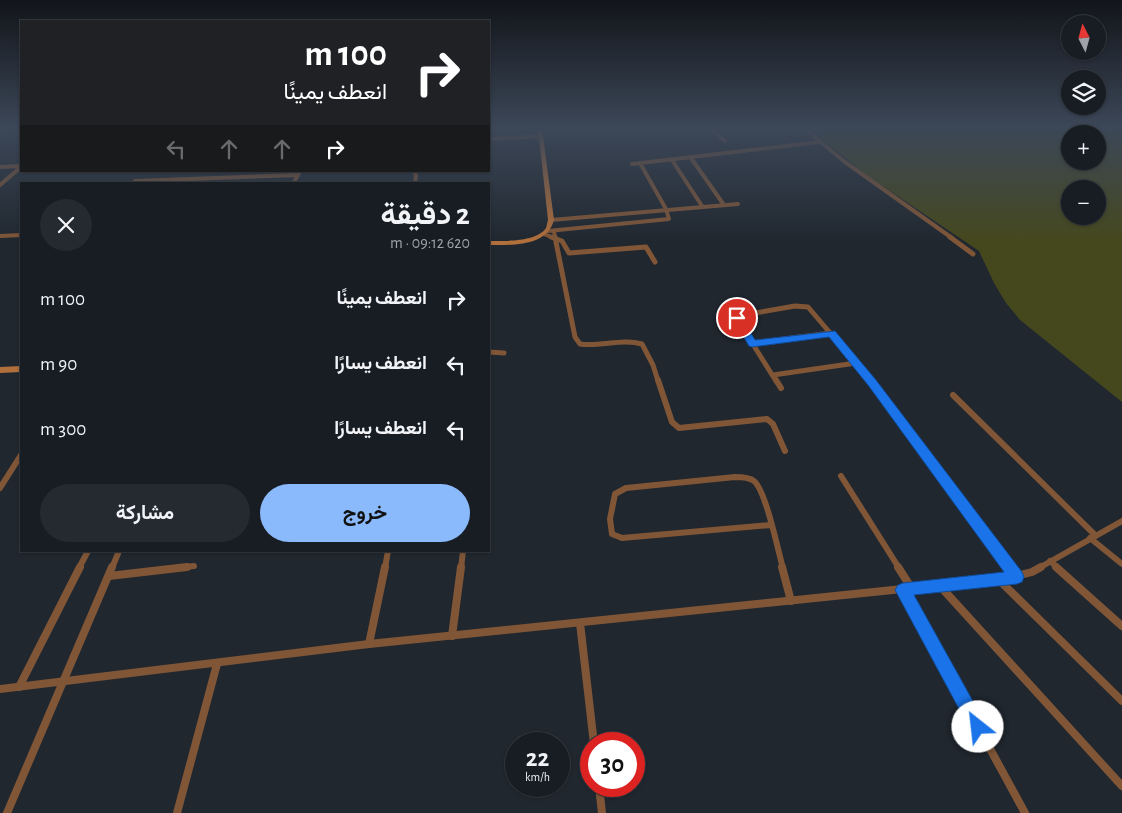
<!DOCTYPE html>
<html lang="ar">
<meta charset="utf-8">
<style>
:root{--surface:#181d23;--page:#252a30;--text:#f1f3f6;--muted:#9fa2a6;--line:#363b41;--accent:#8abafc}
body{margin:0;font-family:"Alegreya Sans",Vazirmatn,sans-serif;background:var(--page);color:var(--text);direction:rtl;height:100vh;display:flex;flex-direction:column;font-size:19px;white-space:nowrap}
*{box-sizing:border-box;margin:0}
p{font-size:16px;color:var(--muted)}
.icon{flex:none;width:28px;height:28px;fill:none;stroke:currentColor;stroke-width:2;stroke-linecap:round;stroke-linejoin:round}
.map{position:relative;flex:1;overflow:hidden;direction:ltr}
.details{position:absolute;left:20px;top:182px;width:470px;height:370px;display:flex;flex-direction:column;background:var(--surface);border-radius:0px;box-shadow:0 1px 4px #0004,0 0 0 1px var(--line);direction:rtl}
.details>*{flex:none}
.top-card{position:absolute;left:20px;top:20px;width:470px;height:152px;border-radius:0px;box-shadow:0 1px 4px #0004,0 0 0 1px var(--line);direction:rtl;background:#202124;color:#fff;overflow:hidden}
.needle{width:32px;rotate:354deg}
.buttons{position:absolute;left:1061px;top:15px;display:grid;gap:10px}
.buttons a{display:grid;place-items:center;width:45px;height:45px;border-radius:50%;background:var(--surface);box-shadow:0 1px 4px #0004,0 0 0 1px var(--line);font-size:25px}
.speed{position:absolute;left:505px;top:732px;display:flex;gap:10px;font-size:25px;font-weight:700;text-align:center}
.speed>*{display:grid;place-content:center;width:65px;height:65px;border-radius:50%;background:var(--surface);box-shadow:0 1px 4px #0004,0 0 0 1px var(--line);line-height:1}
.speed small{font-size:12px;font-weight:400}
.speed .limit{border:8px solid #d22;background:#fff;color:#111}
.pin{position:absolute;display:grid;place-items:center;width:42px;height:42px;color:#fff;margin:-21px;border:2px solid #fff;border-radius:50%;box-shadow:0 1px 5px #0007}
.me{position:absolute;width:55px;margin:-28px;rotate:331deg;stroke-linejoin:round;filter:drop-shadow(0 0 4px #0008)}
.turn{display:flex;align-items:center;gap:18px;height:105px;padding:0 20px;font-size:22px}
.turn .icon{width:65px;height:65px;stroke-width:2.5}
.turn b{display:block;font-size:35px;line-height:42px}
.lanes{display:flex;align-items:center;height:48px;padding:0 20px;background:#0003;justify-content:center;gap:25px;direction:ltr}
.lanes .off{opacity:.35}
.round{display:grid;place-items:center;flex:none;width:52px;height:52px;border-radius:26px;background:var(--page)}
.overview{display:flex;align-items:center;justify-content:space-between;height:85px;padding:0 20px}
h1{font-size:30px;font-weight:700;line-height:38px}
.action{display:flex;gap:10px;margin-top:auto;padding:10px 20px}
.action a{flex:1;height:58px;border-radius:30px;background:var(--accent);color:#111;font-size:20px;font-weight:700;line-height:58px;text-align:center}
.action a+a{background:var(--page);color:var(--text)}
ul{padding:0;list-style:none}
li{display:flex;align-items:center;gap:15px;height:65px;padding:0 20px}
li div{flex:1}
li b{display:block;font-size:19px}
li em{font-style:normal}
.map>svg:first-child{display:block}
</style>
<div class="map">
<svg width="1122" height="813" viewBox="0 0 1122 813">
<rect width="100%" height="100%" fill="#20272f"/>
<path fill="#45481d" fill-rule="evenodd" d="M809 128H1122V402L1020 320 1006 303 994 283 979 251 865 174ZM1070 134H1098V161H1070ZM1070 189H1098V216H1070Z"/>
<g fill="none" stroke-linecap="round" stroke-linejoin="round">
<g stroke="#805637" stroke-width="4">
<polyline points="711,128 725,141"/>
<polyline points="804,128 845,162 952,238"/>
<polyline points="489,139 541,136"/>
<polyline points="691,158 724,205"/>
<polyline points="672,160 702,206"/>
<polyline points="632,164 819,142"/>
<polyline points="0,167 21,166"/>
<polyline points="414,172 416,175 415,184"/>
<polyline points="135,181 298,175"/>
<polyline points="293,184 300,171"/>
<polyline points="0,185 21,167"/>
<polyline points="551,220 738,204"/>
<polyline points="548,231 669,219 666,209 640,163"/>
<polyline points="554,231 555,238"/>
<polyline points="544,234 554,238"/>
<polyline points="0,236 21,235"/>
</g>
<g stroke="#805637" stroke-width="5">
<polyline points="551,237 562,241 569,253 646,247 655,262"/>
<path d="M555 237 575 337 580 344C601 347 622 338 642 344L653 365 658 381"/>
<polyline points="950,237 973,254"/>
<polyline points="753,343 831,333"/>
<polyline points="489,352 504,353"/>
<polyline points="773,375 856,363"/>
<polyline points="776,381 739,322 738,316 795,306 808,307 871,381"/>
</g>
<g stroke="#805637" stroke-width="6">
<polyline points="658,380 672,422 679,428 767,419 773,424 785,451"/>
<polyline points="776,380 781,388"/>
<polyline points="870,380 1010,568"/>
<polyline points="953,395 1095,535"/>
<polyline points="841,476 899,568"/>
<polyline points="0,488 21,455"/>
<path d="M771 525 622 538 612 534 610 519 615 494 626 488 735 477C741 477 749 477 754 481 766 491 778 551 783 568"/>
<polyline points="1090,538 1122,564"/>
<polyline points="1050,561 1058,568"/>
<polyline points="79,568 88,551"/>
<polyline points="112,568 119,551"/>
<polyline points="177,568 194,566"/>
<polyline points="385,568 388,551"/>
<polyline points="461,568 463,551"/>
<polyline points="1039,568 1122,521"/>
</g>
<g stroke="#805637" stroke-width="8">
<polyline points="782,567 791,601"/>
<polyline points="898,567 912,589"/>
<polyline points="1009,567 1017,577"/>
<polyline points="1056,567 1122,626"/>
<polyline points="109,576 187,567"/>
<polyline points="999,580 1122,701"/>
<polyline points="940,586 1122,786"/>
<polyline points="903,589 1025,813"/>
<polyline points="580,623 594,744"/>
<polyline points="452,636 461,567"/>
<polyline points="369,644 385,567"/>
<polyline points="19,687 80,567"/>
<polyline points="0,689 369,644 1009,578 1032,572 1041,567"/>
<polyline points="599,786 602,813"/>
<polyline points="7,813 112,567"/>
<polyline points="177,813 217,664"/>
</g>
<g fill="#b16f3b" fill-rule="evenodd">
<path d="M538 128H542L554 220C547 247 512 245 489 245V241C504 241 537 242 546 228 547 225 547 223 548 220Z"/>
<polygon points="21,366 21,372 0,373 0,367"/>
</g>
</g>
<linearGradient id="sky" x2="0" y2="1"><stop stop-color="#12151a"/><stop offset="0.53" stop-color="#3c4758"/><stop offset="1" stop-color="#3c4758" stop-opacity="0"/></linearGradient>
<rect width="1122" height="242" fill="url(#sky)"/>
<polygon fill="#1a73e8" stroke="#114b97" points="737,315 741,316 755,340 835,331 876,380 1022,572 1024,577 1022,582 1017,584 914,595 984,721 987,727 984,733 978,736 972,733 895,590 898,585 903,583 1004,572 868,385 829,337 752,347 749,346 732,318"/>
</svg>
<div class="buttons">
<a><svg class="needle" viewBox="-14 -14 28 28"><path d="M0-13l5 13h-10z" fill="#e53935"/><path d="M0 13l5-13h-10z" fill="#9fa2a6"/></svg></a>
<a><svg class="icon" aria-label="layers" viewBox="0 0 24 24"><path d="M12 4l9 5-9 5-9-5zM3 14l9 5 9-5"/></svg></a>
<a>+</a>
<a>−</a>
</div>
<div class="speed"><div>22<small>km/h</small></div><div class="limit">30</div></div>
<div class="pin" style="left:737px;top:318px;background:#d93025"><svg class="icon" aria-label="arrive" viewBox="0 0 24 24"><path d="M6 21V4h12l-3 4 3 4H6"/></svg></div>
<svg class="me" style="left:978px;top:727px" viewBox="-20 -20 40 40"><circle r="19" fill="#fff"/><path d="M0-13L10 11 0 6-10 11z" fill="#1a73e8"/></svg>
<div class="top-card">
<div class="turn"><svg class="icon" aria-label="right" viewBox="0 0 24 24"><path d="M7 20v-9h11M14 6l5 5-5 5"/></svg><div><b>100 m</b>انعطف يمينًا</div></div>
<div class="lanes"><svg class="icon off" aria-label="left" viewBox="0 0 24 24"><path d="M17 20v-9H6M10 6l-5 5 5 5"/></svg><svg class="icon off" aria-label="ahead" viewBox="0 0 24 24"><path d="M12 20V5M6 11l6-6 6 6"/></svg><svg class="icon off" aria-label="ahead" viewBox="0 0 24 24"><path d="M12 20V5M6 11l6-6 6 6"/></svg><svg class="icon" aria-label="right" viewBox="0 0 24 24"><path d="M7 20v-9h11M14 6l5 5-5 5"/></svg></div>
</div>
<section class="details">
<div class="overview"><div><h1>2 دقيقة</h1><p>620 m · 09:12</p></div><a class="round"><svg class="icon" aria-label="close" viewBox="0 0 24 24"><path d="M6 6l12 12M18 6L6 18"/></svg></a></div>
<ul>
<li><svg class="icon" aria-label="right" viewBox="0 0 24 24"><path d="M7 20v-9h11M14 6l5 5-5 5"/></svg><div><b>انعطف يمينًا</b></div><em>100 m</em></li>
<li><svg class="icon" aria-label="left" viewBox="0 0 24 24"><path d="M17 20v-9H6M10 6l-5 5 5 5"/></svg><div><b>انعطف يسارًا</b></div><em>90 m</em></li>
<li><svg class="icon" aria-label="left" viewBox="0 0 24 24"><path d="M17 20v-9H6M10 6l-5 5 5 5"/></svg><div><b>انعطف يسارًا</b></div><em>300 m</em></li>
</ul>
<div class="action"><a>خروج</a><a>مشاركة</a></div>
</section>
</div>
